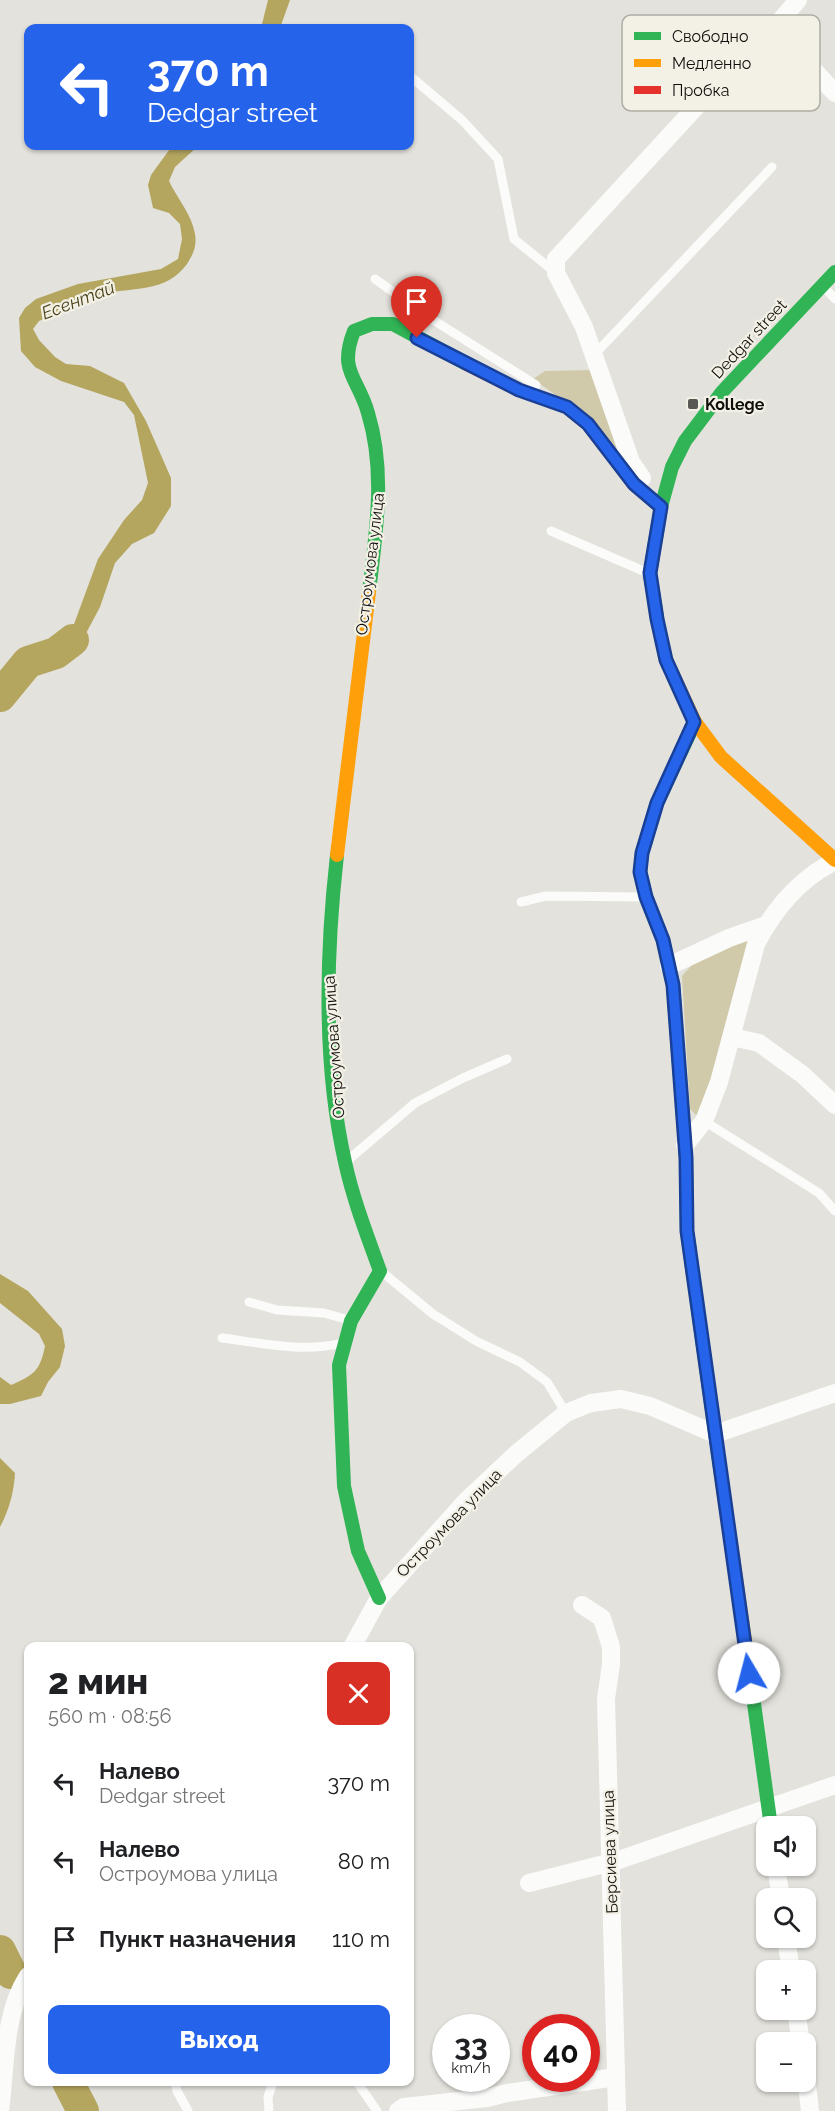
<!DOCTYPE html>
<html lang="ru">
<meta charset="utf-8">
<style>
:root{--surface:#fff;--page:#f2f2f2;--text:#202124;--muted:#757577;--accent:#2563eb}
body{margin:0;font-family:Raleway,sans-serif;background:var(--page);color:var(--text);height:100vh;display:flex;flex-direction:column;font-size:22px;white-space:nowrap}
*{box-sizing:border-box;margin:0}
p{font-size:20px;color:var(--muted)}
.icon{flex:none;width:33px;height:33px;fill:none;stroke:currentColor;stroke-width:2;stroke-linecap:round;stroke-linejoin:round}
.map{position:relative;flex:1;overflow:hidden}
.sheet{position:absolute;left:24px;top:1642px;width:390px;height:444px;display:flex;flex-direction:column;background:var(--surface);border-radius:12px;box-shadow:0 2px 4px #0004}
.sheet>*{flex:none}
.top-card{position:absolute;left:24px;top:24px;width:390px;height:126px;border-radius:12px;box-shadow:0 2px 4px #0004;background:#2563eb;color:#fff;overflow:hidden}
.tools{position:absolute;left:756px;top:1816px;display:grid;gap:12px}
.tools a{display:grid;place-items:center;width:60px;height:60px;border-radius:12px;background:var(--surface);box-shadow:0 2px 4px #0004;font-size:30px}
.speed{position:absolute;left:432px;top:2014px;display:flex;gap:12px;font-size:30px;font-weight:700;text-align:center}
.speed>*{display:grid;place-content:center;width:78px;height:78px;border-radius:50%;background:var(--surface);box-shadow:0 2px 4px #0004;line-height:1}
.speed small{font-size:15px;font-weight:400}
.speed .limit{border:9px solid #d22;background:#fff;color:#111}
.pin{position:absolute;display:grid;place-items:center;width:51px;height:51px;color:#fff;margin:-62px -26px;border-radius:50% 50% 50% 0;rotate:-45deg;box-shadow:0 0 6px #0007}
.pin .icon{rotate:45deg}
.me{position:absolute;width:66px;margin:-33px;rotate:352deg;stroke-linejoin:round;filter:drop-shadow(0 0 4px #0008)}
.turn{display:flex;align-items:center;gap:21px;height:126px;padding:0 24px;font-size:27px}
.turn .icon{width:78px;height:78px;stroke-width:2.5}
.turn b{display:block;font-size:42px;line-height:51px}
.round{display:grid;place-items:center;flex:none;width:63px;height:63px;border-radius:12px;background:var(--page)}
.overview{display:flex;align-items:center;justify-content:space-between;height:102px;padding:0 24px}
h1{font-size:36px;font-weight:800;line-height:45px}
.button{display:flex;gap:12px;margin-top:auto;padding:12px 24px}
.button a{flex:1;height:69px;border-radius:12px;background:var(--accent);color:#fff;font-size:24px;font-weight:800;line-height:69px;text-align:center}
ul{padding:0;list-style:none}
li{display:flex;align-items:center;gap:18px;height:78px;padding:0 24px}
li div{flex:1}
li b{display:block;font-size:22px}
li em{font-style:normal}
.map>svg:first-child{display:block}
</style>
<div class="map">
<svg width="835" height="2111" viewBox="0 0 835 2111">
<rect width="100%" height="100%" fill="#e3e2dc"/>
<g fill="#d0caaa">
<polygon points="592,370 625,459 553,393 533,379 545,371"/>
<polygon points="748,936 751,946 702,1114 696,1115 690,1109 682,976 692,965"/>
</g>
<g fill="#b4a65f">
<polygon points="268,0 290,0 280,28 261,28"/>
<path d="M172 146H198L175 167 169 181C177 198 192 215 195 234 197 247 193 254 187 264 166 293 133 287 102 294 84 298 57 313 39 321L33 329 39 340 55 357 66 364 90 366 124 383 146 421 171 478V506L154 533 132 544 115 563 100 607 83 639 59 654 32 660 70 635 98 559 124 520 142 500 148 483 134 415 124 402 61 381 35 367 21 351 19 318 25 308 36 299 78 284 161 269 178 259 182 239 180 224 169 213 153 208 148 185 151 175Z"/>
<path d="M0 1274 28 1291 62 1329 65 1346 60 1367 48 1382 41 1396 10 1404H0V1377L11 1385C34 1375 40 1371 45 1346L39 1334 0 1303Z"/>
<path d="M0 1458 15 1473C14 1492 9 1510 0 1527Z"/>
</g>
<g fill="none" stroke-linecap="round" stroke-linejoin="round">
<g stroke="#b4a65f" stroke-width="32">
<polyline points="0,696 28,662 56,653 73,640"/>
<polyline points="0,1951 11,1973"/>
<polyline points="68,2082 83,2111"/>
</g>
<g stroke="#fbfbfa" stroke-width="9">
<polyline points="410,76 462,120 498,159 514,239 556,273"/>
<polyline points="375,279 427,316 536,385"/>
<polyline points="824,287 835,299"/>
<polyline points="594,355 772,167"/>
<polyline points="551,531 648,573"/>
<polyline points="521,902 546,896 644,897"/>
<polyline points="704,1121 819,1193 835,1211"/>
<polyline points="347,1161 415,1103 463,1078 507,1059"/>
<polyline points="382,1272 433,1314 476,1341 520,1362 547,1382 566,1413"/>
<polyline points="249,1302 277,1310 324,1313 349,1320"/>
<path d="M222 1338C262 1343 303 1353 343 1343"/>
<polyline points="175,2082 177,2091 188,2111"/>
<polyline points="357,2082 377,2111"/>
<polyline points="269,2111 268,2097 273,2082"/>
</g>
<g stroke="#fbfbfa" stroke-width="18">
<polyline points="774,28 835,93"/>
<polyline points="642,478 631,462 584,327 556,273 556,259 730,70 774,28 798,0"/>
<polyline points="669,966 729,938 766,925"/>
<polyline points="732,1037 759,1043 803,1075 835,1105"/>
<path d="M685 1145 704 1121 719 1082 756 944C774 909 799 879 835 861"/>
<polyline points="582,1605 602,1618 611,1647 611,1664 606,1699 617,2111"/>
<polyline points="352,1647 379,1598 466,1501 516,1454 566,1413 591,1403 621,1399 650,1406 715,1434 835,1393"/>
<polyline points="776,1866 781,1899"/>
<polyline points="529,1883 616,1861 835,1785"/>
<polyline points="786,1938 791,1971"/>
<polyline points="796,2010 801,2043"/>
<polyline points="806,2076 810,2111"/>
<path d="M0 2111C6 2066 3 2014 28 1976"/>
<polyline points="398,2111 404,2107 487,2098 507,2093 616,2077"/>
</g>
<g stroke="#30b455" stroke-width="14">
<path d="M369 592C376 532 386 472 368 413 358 377 338 372 354 331L372 324H393L467 364"/>
<polyline points="658,624 650,573 661,507 672,467 685,441 722,392 835,272"/>
<polyline points="695,722 657,803 642,853 640,872 646,897 663,940 673,985 686,1158 687,1231 721,1475"/>
<path d="M337 855C326 953 323 1065 345 1162 353 1199 367 1235 380 1271L351 1321 339 1365 344 1486 358 1551 379 1598"/>
<polyline points="752,1689 771,1827"/>
</g>
<g stroke="#ff9f0a" stroke-width="14">
<polyline points="658,624 666,660 695,722 721,757 835,860"/>
<polyline points="337,855 369,592"/>
<polyline points="721,1475 752,1689"/>
</g>
<polyline stroke="#e5322d" stroke-width="14" points="467,364 519,390 567,407 588,424 634,484 661,507"/>
</g>
<g fill="none" stroke-linecap="round" stroke-linejoin="round">
<g stroke="#184099" stroke-width="15">
<polyline id="route" points="417,338 519,390 567,407 588,424 634,484 661,507 650,573 657,619 666,660 694,722 657,803 642,853 640,872 646,897 663,940 673,985 686,1158 687,1231 749,1673"/>
</g>
<use href="#route" stroke="#2563eb" stroke-width="10"/>
</g>
<rect fill="#595854" stroke="#f3f1e6" stroke-width="2" x="687" y="398" width="12" height="12" rx="3"/>
<g text-anchor="middle" dominant-baseline="central" stroke-width="4.5" stroke-linejoin="round" paint-order="stroke">
<g font-size="16" fill="#0f0e0b" stroke="#f3f1e6">
<text transform="translate(749 339) rotate(-47)">Dedgar street</text>
<text transform="translate(370 564) rotate(-83)">Остроумова улица</text>
<text transform="translate(334 1047) rotate(-94)">Остроумова улица</text>
<text transform="translate(449 1523) rotate(-46)">Остроумова улица</text>
<text transform="translate(610 1852) rotate(-92)">Берсиева улица</text>
</g>
<g font-size="16" font-weight="bold" fill="#0f0e0b" stroke="#f3f1e6" text-anchor="start">
<text x="705" y="404">Kollege</text>
</g>
<g font-size="18" font-style="italic" fill="#4b421a" stroke="#f3f1e6">
<text transform="translate(78 300) rotate(-21)">Есентай</text>
</g>
</g>
<rect x="622" y="15" width="198" height="96" rx="9" fill="#f3f1e6" stroke="#afada4" stroke-width="1.5"/>
<rect x="634" y="32" width="27" height="8" fill="#30b455"/>
<rect x="634" y="59" width="27" height="8" fill="#ff9f0a"/>
<rect x="634" y="86" width="27" height="8" fill="#e5322d"/>
<g font-size="16" fill="#0f0e0b">
<text x="672" y="42">Свободно</text>
<text x="672" y="69">Медленно</text>
<text x="672" y="96">Пробка</text>
</g>
</svg>
<div class="tools">
<a><svg class="icon" aria-label="sound" viewBox="0 0 24 24"><path d="M4 9h4l5-4v14l-5-4H4zM17 9q2 3 0 6"/></svg></a>
<a><svg class="icon" aria-label="search" viewBox="0 0 24 24"><circle cx="10" cy="10" r="6"/><path d="M15 15l6 6"/></svg></a>
<a>+</a>
<a>−</a>
</div>
<div class="speed"><div>33<small>km/h</small></div><div class="limit">40</div></div>
<div class="pin" style="left:417px;top:338px;background:#d93025"><svg class="icon" aria-label="arrive" viewBox="0 0 24 24"><path d="M6 21V4h12l-3 4 3 4H6"/></svg></div>
<svg class="me" style="left:749px;top:1673px" viewBox="-20 -20 40 40"><circle r="19" fill="#fff"/><path d="M0-13L10 11 0 6-10 11z" fill="#2563eb"/></svg>
<div class="top-card">
<div class="turn"><svg class="icon" aria-label="left" viewBox="0 0 24 24"><path d="M17 20v-9H6M10 6l-5 5 5 5"/></svg><div><b>370 m</b>Dedgar street</div></div>
</div>
<section class="sheet">
<div class="overview"><div><h1>2 мин</h1><p>560 m · 08:56</p></div><a class="round" style="background:#d93025;color:#fff"><svg class="icon" aria-label="close" viewBox="0 0 24 24"><path d="M6 6l12 12M18 6L6 18"/></svg></a></div>
<ul>
<li><svg class="icon" aria-label="left" viewBox="0 0 24 24"><path d="M17 20v-9H6M10 6l-5 5 5 5"/></svg><div><b>Налево</b><p>Dedgar street</p></div><em>370 m</em></li>
<li><svg class="icon" aria-label="left" viewBox="0 0 24 24"><path d="M17 20v-9H6M10 6l-5 5 5 5"/></svg><div><b>Налево</b><p>Остроумова улица</p></div><em>80 m</em></li>
<li><svg class="icon" aria-label="arrive" viewBox="0 0 24 24"><path d="M6 21V4h12l-3 4 3 4H6"/></svg><div><b>Пункт назначения</b></div><em>110 m</em></li>
</ul>
<div class="button"><a>Выход</a></div>
</section>
</div>
